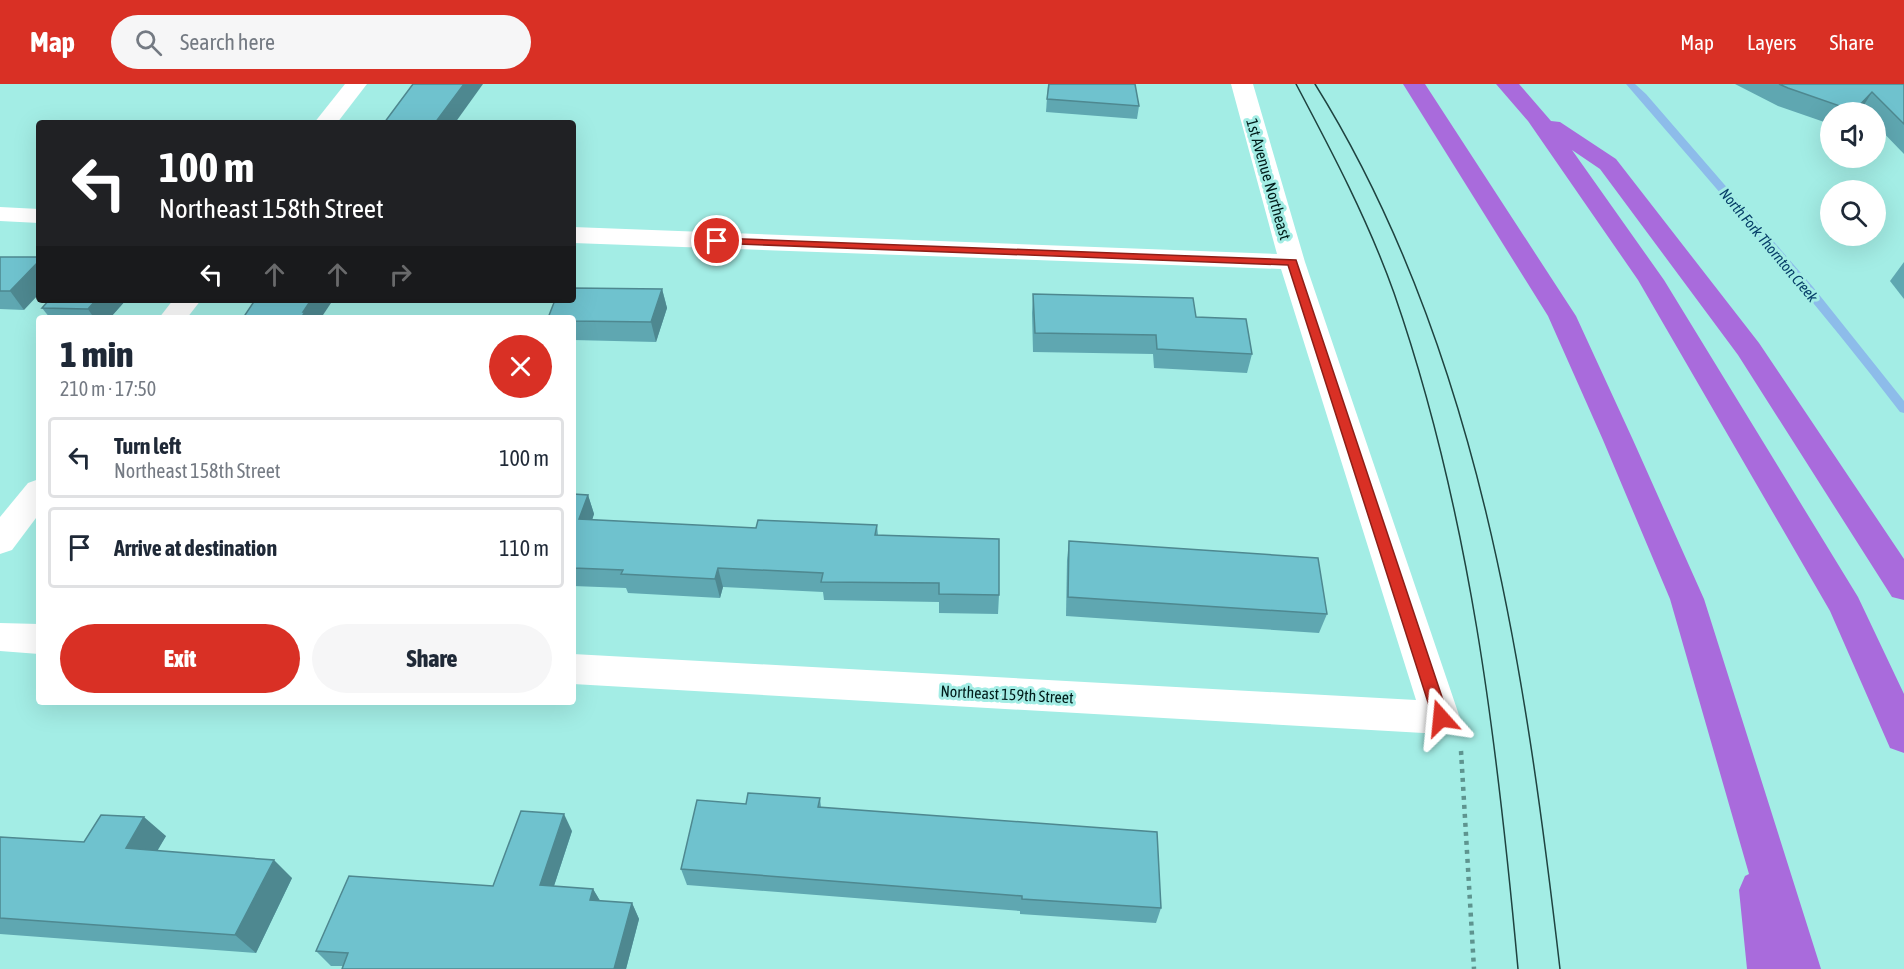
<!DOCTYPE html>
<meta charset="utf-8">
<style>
:root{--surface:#fff;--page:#f6f6f7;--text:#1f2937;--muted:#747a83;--line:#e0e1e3;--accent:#d93025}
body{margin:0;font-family:"Asap Condensed",sans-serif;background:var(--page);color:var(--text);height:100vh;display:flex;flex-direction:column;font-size:22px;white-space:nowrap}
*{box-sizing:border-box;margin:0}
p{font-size:20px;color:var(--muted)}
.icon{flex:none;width:33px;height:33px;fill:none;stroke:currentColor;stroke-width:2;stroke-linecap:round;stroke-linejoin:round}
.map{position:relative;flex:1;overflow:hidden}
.panel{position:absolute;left:36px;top:231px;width:540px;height:390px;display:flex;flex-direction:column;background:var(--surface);border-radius:6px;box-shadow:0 6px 24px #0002}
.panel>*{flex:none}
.hud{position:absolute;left:36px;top:36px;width:540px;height:183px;border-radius:6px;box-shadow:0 6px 24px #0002;background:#202124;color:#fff;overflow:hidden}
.fabs{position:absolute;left:1820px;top:18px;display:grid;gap:12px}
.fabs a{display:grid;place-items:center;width:66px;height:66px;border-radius:50%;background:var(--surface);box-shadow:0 6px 24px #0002;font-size:30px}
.pin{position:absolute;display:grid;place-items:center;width:51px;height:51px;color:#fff;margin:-26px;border:3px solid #fff;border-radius:50%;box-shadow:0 2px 6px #0007}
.me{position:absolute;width:66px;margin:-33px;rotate:342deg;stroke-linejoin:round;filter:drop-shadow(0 0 4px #0008)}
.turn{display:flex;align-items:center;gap:21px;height:126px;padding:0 24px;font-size:27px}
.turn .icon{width:78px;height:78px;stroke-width:2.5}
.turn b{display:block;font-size:42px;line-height:51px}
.lanes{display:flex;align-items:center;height:57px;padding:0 24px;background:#0003;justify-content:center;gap:30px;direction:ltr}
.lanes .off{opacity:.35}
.round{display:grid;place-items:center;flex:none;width:63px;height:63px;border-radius:32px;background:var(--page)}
.head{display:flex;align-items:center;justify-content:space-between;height:102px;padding:0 24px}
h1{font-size:36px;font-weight:800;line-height:45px}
.primary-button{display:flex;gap:12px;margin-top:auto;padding:12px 24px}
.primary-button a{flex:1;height:69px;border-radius:36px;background:var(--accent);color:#fff;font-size:24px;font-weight:800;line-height:69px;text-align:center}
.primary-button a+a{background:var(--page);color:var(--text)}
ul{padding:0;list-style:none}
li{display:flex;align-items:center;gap:18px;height:81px;margin:0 12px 9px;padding:0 12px;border:3px solid var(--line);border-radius:6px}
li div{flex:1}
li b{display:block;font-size:22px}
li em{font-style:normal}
header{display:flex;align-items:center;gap:36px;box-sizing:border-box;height:84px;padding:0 30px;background:var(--accent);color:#fff}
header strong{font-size:28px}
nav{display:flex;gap:33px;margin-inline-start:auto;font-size:21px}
.search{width:420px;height:54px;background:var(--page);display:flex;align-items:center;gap:15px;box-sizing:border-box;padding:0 21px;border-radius:33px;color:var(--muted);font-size:22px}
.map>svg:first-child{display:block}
</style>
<header>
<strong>Map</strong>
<div class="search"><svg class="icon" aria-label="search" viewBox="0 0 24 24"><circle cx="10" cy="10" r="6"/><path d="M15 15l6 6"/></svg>Search here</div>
<nav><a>Map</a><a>Layers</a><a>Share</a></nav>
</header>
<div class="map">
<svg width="1904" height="885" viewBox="0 0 1904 885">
<rect width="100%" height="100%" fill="#a3ede5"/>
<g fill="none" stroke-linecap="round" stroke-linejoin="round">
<path fill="#8dbcea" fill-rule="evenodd" d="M1626 0H1635L1646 10 1813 203 1904 317V329L1900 328C1813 214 1719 108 1626 0Z"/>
<polyline stroke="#5e948f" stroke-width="4.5" stroke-dasharray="4 5" stroke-linecap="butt" points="1461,667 1474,885"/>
<g fill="#fff" fill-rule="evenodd">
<polygon points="345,0 367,0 337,39 314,39"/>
<polygon points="1231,0 1253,0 1305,178 1460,634 1454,645 1441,650 573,600 573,570 1416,616 1281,185 573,159 573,143 1277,170"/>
<polygon points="0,123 39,125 39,139 0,137"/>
<polygon points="173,216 201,216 187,234 159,234"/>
<polygon points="39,395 39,430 12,466 0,470 0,433 28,399"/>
<polygon points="0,539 39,540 39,570 0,567"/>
</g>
<g fill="#a96bdc" fill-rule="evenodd">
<polygon points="1403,0 1425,0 1576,232 1633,356 1704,515 1821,885 1747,885 1739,806 1745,792 1749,790 1670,515 1603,356 1548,232"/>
<polygon points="1496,0 1519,0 1551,37 1560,38 1616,75 1759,259 1904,475 1904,516 1892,513 1738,271 1600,85 1572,66 1664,196 1858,513 1904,610 1904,669 1890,664 1830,527 1638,196 1528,37"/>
</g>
<g stroke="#1f4340" stroke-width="1.5">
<path d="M1296 0C1332 68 1368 136 1394 209 1470 428 1497 656 1518 885"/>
<path d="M1315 0C1479 263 1525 583 1560 885"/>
</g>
</g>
<g fill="#5fa7b1">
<polygon points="1048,0 1135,0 1139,22 1137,35 1046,28"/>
<polygon points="1735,0 1904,0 1904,70 1875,40 1875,28 1864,28 1861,26 1859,28 1830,28 1830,40 1778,22"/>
<polygon points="0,173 24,226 0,225"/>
<polygon points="1904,178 1904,215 1890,197"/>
<polygon points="662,205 667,224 656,258 573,256 573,234"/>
<polygon points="1033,210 1196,233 1252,270 1247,289 1154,284 1153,270 1033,268 1032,229"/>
<polygon points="49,216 126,216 110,234 50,234 42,224"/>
<polygon points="573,410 588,411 594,430 592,436 756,444 877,441 878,451 999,511 998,530 939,529 939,518 824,516 823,508 723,503 720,514 628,509 626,504 573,502"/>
<polygon points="1069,457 1327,530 1319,549 1066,532 1067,476"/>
<polygon points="820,714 821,723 1161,824 1156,839 1020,830 1020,827 687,801 681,785 746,720"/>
<polygon points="572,747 554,802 593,805 600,817 632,819 639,835 626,885 342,885 343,882 331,882 316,867 493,802"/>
<polygon points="166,752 157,766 292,794 256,869 0,850 0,753 84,758"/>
</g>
<g fill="#4e8890">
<polygon points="464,0 483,0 455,39 435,39"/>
<polygon points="1872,8 1861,26 1859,28 1853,28"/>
<polygon points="39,177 39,210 24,226 10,207"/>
<polygon points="662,205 667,224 656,258 651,238"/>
<polygon points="96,216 126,216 110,234 94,234 88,225"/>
<polygon points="311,216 333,216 321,234 301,234 303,228"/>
<polygon points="588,411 594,430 586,454 579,435"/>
<polygon points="718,484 723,503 720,514 715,495"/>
<polygon points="564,730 572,747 549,817 540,801"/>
<polygon points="144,733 166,752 148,783 126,764"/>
<polygon points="274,776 292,794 256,869 235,851"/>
<polygon points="593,805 602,820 590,816"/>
<polygon points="632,819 639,835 626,885 614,885"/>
</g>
<g fill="#6fc2ce" stroke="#4e8890" stroke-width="1.5">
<polygon points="413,0 464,0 435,39 384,39"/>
<polygon points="1049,0 1135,0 1139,22 1047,15"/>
<polygon points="1779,0 1904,0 1904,40 1872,8 1854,27 1788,4"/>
<polygon points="0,173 39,173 39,177 10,207 0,207"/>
<polygon points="573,204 662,205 651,238 573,237 573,234 548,234 555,216 573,216"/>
<polygon points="1033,210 1193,214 1196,233 1246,235 1252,270 1157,265 1156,251 1035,249"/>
<polygon points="49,216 96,216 88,225 42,224"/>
<polygon points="255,216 311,216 303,228 305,228 301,234 243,234"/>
<polygon points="573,410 588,411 579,435 756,444 758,436 877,441 875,451 999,455 999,511 939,510 939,499 821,498 823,489 718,484 715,495 621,490 623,486 573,484"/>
<polygon points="1069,457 1318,474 1327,530 1068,513"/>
<polygon points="748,709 820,714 818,723 1157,748 1161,824 1022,815 1022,812 681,785 697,716 746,720"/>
<polygon points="521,727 564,730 540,801 593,805 590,816 632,819 614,885 342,885 348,869 316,867 349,792 493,802"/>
<polygon points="101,731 144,733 126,764 274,776 235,851 0,834 0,753 84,758"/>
</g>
<polygon fill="#d93025" stroke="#8d1f18" stroke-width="1.5" points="717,154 1296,176 1449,634 1447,639 1436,639 1433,634 1288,181 713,159 713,155"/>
<g text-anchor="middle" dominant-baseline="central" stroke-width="6" stroke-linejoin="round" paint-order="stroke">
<g font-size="15" font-style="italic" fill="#063e68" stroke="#a3ede5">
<text transform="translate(1769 161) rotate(50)">North Fork Thornton Creek</text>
</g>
<g font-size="16" fill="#001c1a" stroke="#a3ede5">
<text transform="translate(1269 95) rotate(74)">1st Avenue Northeast</text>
<text transform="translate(1007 610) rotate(3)">Northeast 159th Street</text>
</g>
</g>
</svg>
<div class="fabs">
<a><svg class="icon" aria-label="sound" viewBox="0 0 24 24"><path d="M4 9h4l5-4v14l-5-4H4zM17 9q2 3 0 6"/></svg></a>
<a><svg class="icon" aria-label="search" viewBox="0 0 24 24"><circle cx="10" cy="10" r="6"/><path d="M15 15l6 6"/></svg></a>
</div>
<div class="pin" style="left:717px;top:157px;background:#d93025"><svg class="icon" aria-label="arrive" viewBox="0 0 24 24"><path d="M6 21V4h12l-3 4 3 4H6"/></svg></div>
<svg class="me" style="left:1441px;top:634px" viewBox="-20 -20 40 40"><path d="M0-17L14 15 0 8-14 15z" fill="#d93025" stroke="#fff" stroke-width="4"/></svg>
<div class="hud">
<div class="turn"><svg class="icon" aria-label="left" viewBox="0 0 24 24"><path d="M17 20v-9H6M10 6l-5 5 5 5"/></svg><div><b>100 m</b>Northeast 158th Street</div></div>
<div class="lanes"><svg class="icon" aria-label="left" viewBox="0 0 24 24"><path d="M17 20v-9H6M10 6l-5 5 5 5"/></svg><svg class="icon off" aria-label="ahead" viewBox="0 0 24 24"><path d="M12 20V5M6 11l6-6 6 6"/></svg><svg class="icon off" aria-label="ahead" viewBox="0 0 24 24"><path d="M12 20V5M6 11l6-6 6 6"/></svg><svg class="icon off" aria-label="right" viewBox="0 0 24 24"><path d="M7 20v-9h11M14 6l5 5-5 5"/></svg></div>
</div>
<section class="panel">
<div class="head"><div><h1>1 min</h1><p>210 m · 17:50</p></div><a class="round" style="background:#d93025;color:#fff"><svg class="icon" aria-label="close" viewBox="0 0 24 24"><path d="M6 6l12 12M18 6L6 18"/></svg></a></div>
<ul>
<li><svg class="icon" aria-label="left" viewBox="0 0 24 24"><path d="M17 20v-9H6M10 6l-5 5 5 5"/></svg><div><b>Turn left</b><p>Northeast 158th Street</p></div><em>100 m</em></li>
<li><svg class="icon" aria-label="arrive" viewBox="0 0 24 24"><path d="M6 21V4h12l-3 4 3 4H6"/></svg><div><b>Arrive at destination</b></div><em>110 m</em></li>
</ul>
<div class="primary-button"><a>Exit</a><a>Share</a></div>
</section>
</div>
